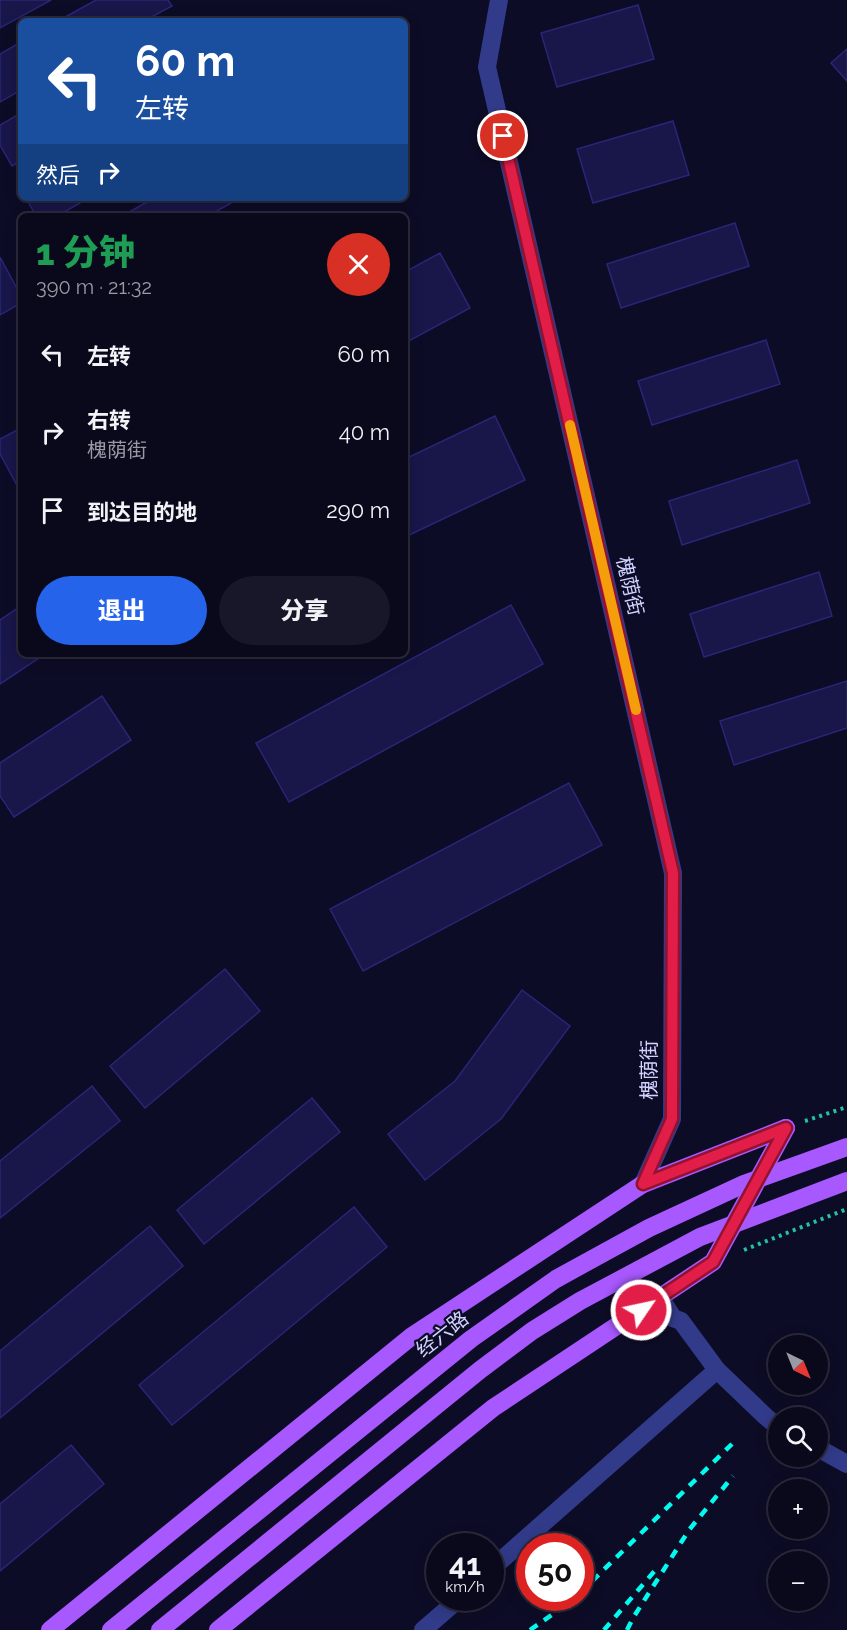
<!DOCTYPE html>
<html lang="zh">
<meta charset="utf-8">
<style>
:root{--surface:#0a091c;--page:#181729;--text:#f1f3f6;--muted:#999aa3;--line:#2a2a3b;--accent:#2563eb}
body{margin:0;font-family:Raleway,"Noto Sans SC",sans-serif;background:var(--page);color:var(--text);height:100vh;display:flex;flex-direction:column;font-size:22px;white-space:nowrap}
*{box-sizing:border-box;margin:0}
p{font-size:20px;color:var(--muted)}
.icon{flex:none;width:33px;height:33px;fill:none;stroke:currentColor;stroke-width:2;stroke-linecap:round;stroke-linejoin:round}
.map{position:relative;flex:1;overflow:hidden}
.sheet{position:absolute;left:18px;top:213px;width:390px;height:444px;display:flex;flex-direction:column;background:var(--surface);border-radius:9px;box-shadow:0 3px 15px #0003,0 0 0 2px var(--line)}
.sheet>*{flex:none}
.guide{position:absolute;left:18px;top:18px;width:390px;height:183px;border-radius:9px;box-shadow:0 3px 15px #0003,0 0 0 2px var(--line);background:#1a4fa0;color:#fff;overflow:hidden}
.needle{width:39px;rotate:137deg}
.fabs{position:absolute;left:768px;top:1335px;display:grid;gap:12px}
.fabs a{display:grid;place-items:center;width:60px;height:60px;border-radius:50%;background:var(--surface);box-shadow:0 3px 15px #0003,0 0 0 2px var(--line);font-size:30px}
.speed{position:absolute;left:426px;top:1533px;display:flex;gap:12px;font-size:30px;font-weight:700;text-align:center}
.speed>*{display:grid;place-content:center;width:78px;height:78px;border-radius:50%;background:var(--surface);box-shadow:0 3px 15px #0003,0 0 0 2px var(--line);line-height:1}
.speed small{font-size:15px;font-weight:400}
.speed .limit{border:9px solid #d22;background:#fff;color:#111}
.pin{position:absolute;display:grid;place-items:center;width:51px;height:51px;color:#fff;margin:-26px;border:3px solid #fff;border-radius:50%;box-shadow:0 2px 6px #0007}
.me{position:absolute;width:66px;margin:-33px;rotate:56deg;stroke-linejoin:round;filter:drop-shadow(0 0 4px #0008)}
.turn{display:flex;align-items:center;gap:21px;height:126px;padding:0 18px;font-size:27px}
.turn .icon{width:78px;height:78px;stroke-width:2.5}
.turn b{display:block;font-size:42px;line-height:51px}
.then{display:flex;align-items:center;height:57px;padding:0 18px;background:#0003;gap:12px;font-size:22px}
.round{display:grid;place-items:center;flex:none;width:63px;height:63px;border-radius:32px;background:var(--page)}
.headline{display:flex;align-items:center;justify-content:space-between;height:102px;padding:0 18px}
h1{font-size:36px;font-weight:800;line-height:45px;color:#1e9e55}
.action{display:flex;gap:12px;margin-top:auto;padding:12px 18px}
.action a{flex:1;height:69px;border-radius:36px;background:var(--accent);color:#fff;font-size:24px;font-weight:800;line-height:69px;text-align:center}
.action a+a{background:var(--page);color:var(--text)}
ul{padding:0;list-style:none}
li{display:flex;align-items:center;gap:18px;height:78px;padding:0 18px}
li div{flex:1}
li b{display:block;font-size:22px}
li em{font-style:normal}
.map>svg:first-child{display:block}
</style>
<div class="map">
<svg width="847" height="1630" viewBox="0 0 847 1630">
<rect width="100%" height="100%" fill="#0d0c26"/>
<g fill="#191649" stroke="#2a2577" stroke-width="1.5">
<polygon points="0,0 51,0 0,28"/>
<polygon points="96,0 168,0 172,6 144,21 58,21"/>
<polygon points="638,5 654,59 557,87 541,33"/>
<polygon points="21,42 21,90 0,102 0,54"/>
<polygon points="847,49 847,81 831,63"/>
<polygon points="21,113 21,161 12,166 0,145 0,125"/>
<polygon points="673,121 689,175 593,203 577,149"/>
<polygon points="26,198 89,198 57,216 36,216"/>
<polygon points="154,198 240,198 208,216 122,216"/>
<polygon points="735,223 749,266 621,308 607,264"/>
<polygon points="440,253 470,308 405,343 405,272"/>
<polygon points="0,257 21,296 21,303 0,315"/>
<polygon points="766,340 780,384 652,425 638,381"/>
<polygon points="495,416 525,480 405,537 405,459"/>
<polygon points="21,428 21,493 0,454 0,439"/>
<polygon points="797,460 810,503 682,545 669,501"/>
<polygon points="819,572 832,616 704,657 690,614"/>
<polygon points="511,605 543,664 289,802 256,743"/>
<polygon points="21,606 21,654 45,654 0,684 0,620"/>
<polygon points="847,681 847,728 734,765 720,721"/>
<polygon points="102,696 131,740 14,817 0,796 0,763"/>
<polygon points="569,783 602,845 363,971 330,909"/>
<polygon points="225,969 260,1011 145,1108 110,1066"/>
<polygon points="522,990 570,1026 501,1119 425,1180 388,1134 455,1081"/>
<polygon points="92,1086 120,1121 0,1218 0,1161"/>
<polygon points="312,1098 340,1132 204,1244 177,1210"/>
<polygon points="354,1207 387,1247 172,1425 139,1385"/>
<polygon points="150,1226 183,1266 0,1418 0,1351"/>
<polygon points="71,1445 104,1484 0,1571 0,1504"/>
</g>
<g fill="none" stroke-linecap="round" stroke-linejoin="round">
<g stroke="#21c3a2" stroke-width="4" stroke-dasharray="3 4.5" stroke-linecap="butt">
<polyline points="805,1121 847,1107"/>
<polyline points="744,1250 847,1209"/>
</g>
<g stroke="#323b8a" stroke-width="18">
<polyline points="499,0 487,67 673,873 672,1119 643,1184"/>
<polyline points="660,1297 673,1318 681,1321 717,1370 765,1416 778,1427"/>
<polyline points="818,1448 847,1464"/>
<polyline points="490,1570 717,1370"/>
<polyline points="423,1630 460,1598"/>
</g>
<g stroke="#a858ff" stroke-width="18">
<polyline points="50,1630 412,1336 643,1184 786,1128"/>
<polyline points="218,1630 493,1408 713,1262 786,1128"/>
</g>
<g stroke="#00fcf1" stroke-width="4.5" stroke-dasharray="9 8" stroke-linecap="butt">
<polyline points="580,1593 732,1444"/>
<polyline points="530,1630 576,1598"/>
<polyline points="604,1630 658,1567"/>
<polyline points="627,1630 633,1618 689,1530 733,1476"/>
</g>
<g stroke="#a858ff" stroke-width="18">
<polyline points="111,1630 471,1339 556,1279 649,1228 744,1184 847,1147"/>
<polyline points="160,1630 480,1370 532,1331 580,1301 700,1237 847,1181"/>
</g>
</g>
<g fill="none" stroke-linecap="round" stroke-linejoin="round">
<g stroke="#92132f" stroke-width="15">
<polyline id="route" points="503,136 673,873 672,1119 643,1184 786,1128 713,1262 641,1310"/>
</g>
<use href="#route" stroke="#e11d48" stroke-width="10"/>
<polyline stroke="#f59e0b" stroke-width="10" points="570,425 636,710"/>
</g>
<g text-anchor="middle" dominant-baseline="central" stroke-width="4.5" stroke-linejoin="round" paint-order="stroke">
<g font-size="20" fill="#d1d2ff" stroke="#0d0c26">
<text transform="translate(630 586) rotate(77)">槐荫街</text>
<text transform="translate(649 1070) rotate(-90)">槐荫街</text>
<text transform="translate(442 1334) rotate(-38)">经六路</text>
</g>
</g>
</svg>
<div class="fabs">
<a><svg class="needle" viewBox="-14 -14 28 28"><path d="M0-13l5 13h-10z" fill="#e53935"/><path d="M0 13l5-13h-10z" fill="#999aa3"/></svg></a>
<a><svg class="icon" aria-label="search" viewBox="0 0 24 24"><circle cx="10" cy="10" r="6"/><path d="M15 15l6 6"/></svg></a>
<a>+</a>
<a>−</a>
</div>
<div class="speed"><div>41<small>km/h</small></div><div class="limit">50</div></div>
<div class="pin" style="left:503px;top:136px;background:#d93025"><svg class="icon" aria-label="arrive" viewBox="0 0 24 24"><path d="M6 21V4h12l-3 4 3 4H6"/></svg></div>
<svg class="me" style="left:641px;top:1310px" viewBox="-20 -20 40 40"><circle r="17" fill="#e11d48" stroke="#fff" stroke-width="3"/><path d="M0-11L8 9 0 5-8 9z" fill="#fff"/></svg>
<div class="guide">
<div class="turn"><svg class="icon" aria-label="left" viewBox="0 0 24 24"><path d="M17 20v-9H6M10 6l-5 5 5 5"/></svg><div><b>60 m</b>左转</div></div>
<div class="then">然后<svg class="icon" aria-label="right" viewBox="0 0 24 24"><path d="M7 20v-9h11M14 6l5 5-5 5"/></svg></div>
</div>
<section class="sheet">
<div class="headline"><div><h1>1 分钟</h1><p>390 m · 21:32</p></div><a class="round" style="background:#d93025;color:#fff"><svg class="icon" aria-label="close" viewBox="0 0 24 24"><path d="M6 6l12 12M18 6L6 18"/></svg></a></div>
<ul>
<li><svg class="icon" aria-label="left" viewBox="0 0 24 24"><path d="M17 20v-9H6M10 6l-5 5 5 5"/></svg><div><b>左转</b></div><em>60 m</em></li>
<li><svg class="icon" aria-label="right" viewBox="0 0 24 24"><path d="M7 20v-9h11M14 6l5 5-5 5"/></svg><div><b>右转</b><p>槐荫街</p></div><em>40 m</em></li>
<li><svg class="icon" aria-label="arrive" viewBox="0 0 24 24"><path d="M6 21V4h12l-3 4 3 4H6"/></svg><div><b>到达目的地</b></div><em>290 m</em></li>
</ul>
<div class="action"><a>退出</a><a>分享</a></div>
</section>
</div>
